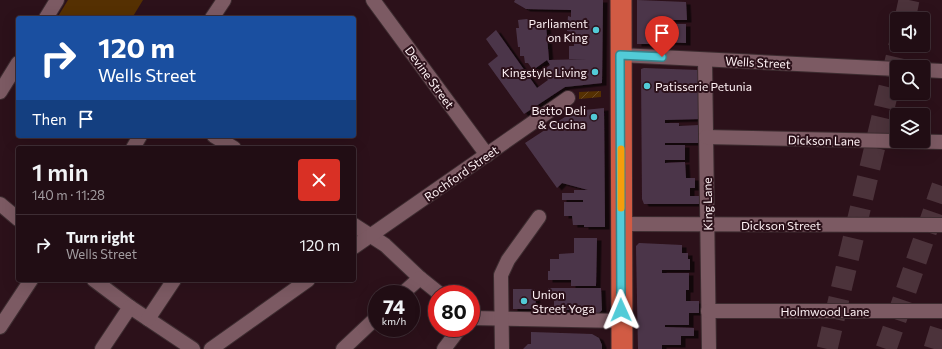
<!DOCTYPE html>
<meta charset="utf-8">
<style>
:root{--surface:#210d14;--page:#2d1b22;--text:#f1f3f6;--muted:#a29ca0;--line:#3e2d34}
body{margin:0;font-family:Commissioner,sans-serif;background:var(--page);color:var(--text);height:100vh;display:flex;flex-direction:column;font-size:15px;white-space:nowrap}
*{box-sizing:border-box;margin:0}
p{font-size:13px;color:var(--muted)}
.icon{flex:none;width:22px;height:22px;fill:none;stroke:currentColor;stroke-width:2;stroke-linecap:round;stroke-linejoin:round}
.map{position:relative;flex:1;overflow:hidden}
.panel{position:absolute;left:16px;top:146px;width:340px;height:136px;display:flex;flex-direction:column;background:var(--surface);border-radius:4px;box-shadow:0 4px 16px #0002,0 0 0 1px var(--line)}
.panel>*{flex:none}
.hud{position:absolute;left:16px;top:16px;width:340px;height:122px;border-radius:4px;box-shadow:0 4px 16px #0002,0 0 0 1px var(--line);background:#1a4fa0;color:#fff;overflow:hidden}
.controls{position:absolute;left:890px;top:12px;display:grid;gap:8px}
.controls a{display:grid;place-items:center;width:40px;height:40px;border-radius:4px;background:var(--surface);box-shadow:0 4px 16px #0002,0 0 0 1px var(--line);font-size:20px}
.speed{position:absolute;left:368px;top:285px;display:flex;gap:8px;font-size:20px;font-weight:700;text-align:center}
.speed>*{display:grid;place-content:center;width:52px;height:52px;border-radius:50%;background:var(--surface);box-shadow:0 4px 16px #0002,0 0 0 1px var(--line);line-height:1}
.speed small{font-size:10px;font-weight:400}
.speed .limit{border:6px solid #d22;background:#fff;color:#111}
.pin{position:absolute;display:grid;place-items:center;width:34px;height:34px;color:#fff;margin:-41px -17px;border-radius:50% 50% 50% 0;rotate:-45deg;box-shadow:0 0 4px #0007}
.pin .icon{rotate:45deg}
.me{position:absolute;width:44px;margin:-22px;rotate:359deg;stroke-linejoin:round;filter:drop-shadow(0 0 3px #0008)}
.turn{display:flex;align-items:center;gap:14px;height:84px;padding:0 16px;font-size:18px}
.turn .icon{width:52px;height:52px;stroke-width:2.5}
.turn b{display:block;font-size:28px;line-height:34px}
.then{display:flex;align-items:center;height:38px;padding:0 16px;background:#0003;gap:8px;font-size:15px}
.round{display:grid;place-items:center;flex:none;width:42px;height:42px;border-radius:4px;background:var(--page)}
.summary{display:flex;align-items:center;justify-content:space-between;height:68px;padding:0 16px}
h1{font-size:24px;font-weight:600;line-height:30px}
ul{padding:0;list-style:none}
li{display:flex;align-items:center;gap:12px;height:60px;padding:0 16px;border-top:1px solid var(--line)}
li div{flex:1}
li b{display:block;font-size:15px}
li em{font-style:normal}
.map>svg:first-child{display:block}
</style>
<div class="map">
<svg width="942" height="349" viewBox="0 0 942 349">
<defs>
<pattern id="garden-furrows" width="10" height="10" patternUnits="userSpaceOnUse"><rect width="10" height="10" fill="#553002"/><path d="M-1 1l2-2M0 10L10 0M9 11l2-2" fill="none" stroke="#6e4e28"/></pattern>
<filter id="shadow"><feDropShadow dx="4.5" dy="2.5" stdDeviation="0" flood-color="#0009"/></filter>
</defs>
<rect width="100%" height="100%" fill="#2c111a"/>
<polygon fill="#553002" points="68,0 143,0 132,18 57,18"/>
<polygon fill="url(#garden-furrows)" points="601,91 601,97 579,99 579,92"/>
<g fill="#4c364a" filter="url(#shadow)">
<polygon points="515,0 603,0 602,83 565,87 524,114 488,64 498,56 486,39 496,30 537,88 548,80 542,71 550,65 547,60 533,70 528,63 525,63 524,56 520,56 520,47 518,47 516,28 519,28 518,20 527,19 533,23 534,25 546,25 549,60 588,59 569,59 569,46 574,46 574,32 567,31 568,16 571,17 571,10 526,9 514,2"/>
<polygon points="637,0 686,2 687,20 659,20 659,24 686,24 686,43 659,42 659,44 637,44"/>
<polygon points="644,68 698,70 700,119 665,120 665,123 679,123 679,126 699,125 699,143 665,143 665,145 685,145 685,160 665,160 665,163 685,162 686,178 695,178 695,188 690,188 690,196 700,196 700,204 644,204 642,199 641,69"/>
<polygon points="604,108 605,227 584,227 584,225 573,225 572,216 564,216 564,202 583,202 583,200 562,200 562,193 574,193 574,190 588,190 562,183 557,188 525,143 574,111"/>
<polygon points="574,238 597,238 596,286 571,286 571,280 548,280 548,271 550,271 550,259 559,259 559,254 574,253"/>
<polygon points="639,243 682,245 682,253 688,253 688,259 690,259 690,270 662,270 662,273 689,273 689,290 686,290 686,301 699,301 699,313 689,313 689,325 665,325 665,327 694,328 694,336 681,336 681,345 662,345 662,349 638,349 636,246"/>
<polygon points="548,288 601,288 602,310 599,313 580,312 580,310 554,310 554,296 548,296"/>
<polygon points="513,289 535,289 536,309 513,309"/>
<polygon points="531,332 592,334 599,338 602,345 602,349 523,349 528,344 531,344"/>
</g>
<g fill="none" stroke-linecap="round" stroke-linejoin="round">
<g stroke="#4c333b" stroke-width="21" stroke-dasharray="21 10" stroke-linecap="butt">
<polyline points="905,19 909,0"/>
<polyline points="827,349 899,45"/>
<polyline points="886,349 942,186"/>
<polyline points="934,349 942,323"/>
</g>
<g stroke="#3d2c30" stroke-width="16">
<g id="minor">
<polyline points="373,0 487,155"/>
<polyline points="46,18 57,0"/>
<polyline points="212,18 224,0"/>
<polyline points="620,55 897,69"/>
<polyline points="705,60 709,349"/>
<polyline points="923,70 942,71"/>
<polyline points="0,92 18,63"/>
<polyline points="214,136 234,148"/>
<polyline points="706,137 942,142"/>
<polyline points="133,148 140,136"/>
<polyline points="0,204 18,219"/>
<polyline points="621,224 942,225"/>
<polyline points="354,225 385,245 420,278 440,294"/>
<polyline points="354,247 568,98"/>
<polyline points="94,280 130,307 193,349"/>
<polyline points="402,294 420,278"/>
<polyline points="708,311 942,311"/>
<polyline points="471,318 621,321"/>
<polyline points="148,319 174,280"/>
<polyline points="0,327 31,280"/>
<polyline points="102,349 130,307"/>
<polyline points="211,349 308,280"/>
<polyline points="343,349 377,317"/>
<polyline points="444,349 460,328"/>
<polyline points="502,349 501,275 508,260 539,217"/>
</g>
</g>
<g stroke="#3d2c30" stroke-width="23">
<polyline id="highway" points="621,0 622,349"/>
</g>
<use href="#minor" stroke="#7c5a63" stroke-width="14"/>
<use href="#highway" stroke="#d15b44" stroke-width="21"/>
</g>
<g fill="none" stroke-linecap="round" stroke-linejoin="round">
<g stroke="#35848c" stroke-width="10">
<polyline id="route" points="621,310 620,55 662,57"/>
</g>
<use href="#route" stroke="#52cbd7" stroke-width="7"/>
<polyline stroke="#f59e0b" stroke-width="7" points="621,149 621,208"/>
</g>
<g fill="#52cbd7" stroke="#2c111a" stroke-width="1.5">
<circle cx="596" cy="30" r="4"/>
<circle cx="595" cy="72" r="4"/>
<circle cx="647" cy="86" r="4"/>
<circle cx="594" cy="117" r="4"/>
<circle cx="524" cy="301" r="4"/>
</g>
<g text-anchor="middle" dominant-baseline="central" stroke-width="4" stroke-linejoin="round" paint-order="stroke">
<g font-size="12" fill="#fef1f4" stroke="#2c111a" text-anchor="end">
<text x="588" y="23">Parliament<tspan x="588" dy="14">on King</tspan></text>
<text x="587" y="72">Kingstyle Living</text>
<text x="655" y="86" text-anchor="start">Patisserie Petunia</text>
<text x="586" y="110">Betto Deli<tspan x="586" dy="14">&amp; Cucina</tspan></text>
<text x="532" y="294" text-anchor="start">Union<tspan x="532" dy="14">Street Yoga</tspan></text>
</g>
<g font-size="12" fill="#fef1f4" stroke="#2c111a">
<text transform="translate(758 62) rotate(3)">Wells Street</text>
<text transform="translate(430 77) rotate(54)">Devine Street</text>
<text transform="translate(824 140) rotate(1)">Dickson Lane</text>
<text transform="translate(461 173) rotate(-35)">Rochford Street</text>
<text transform="translate(707 204) rotate(-91)">King Lane</text>
<text x="781" y="225">Dickson Street</text>
<text x="825" y="311">Holmwood Lane</text>
</g>
</g>
</svg>
<div class="controls">
<a><svg class="icon" aria-label="sound" viewBox="0 0 24 24"><path d="M4 9h4l5-4v14l-5-4H4zM17 9q2 3 0 6"/></svg></a>
<a><svg class="icon" aria-label="search" viewBox="0 0 24 24"><circle cx="10" cy="10" r="6"/><path d="M15 15l6 6"/></svg></a>
<a><svg class="icon" aria-label="layers" viewBox="0 0 24 24"><path d="M12 4l9 5-9 5-9-5zM3 14l9 5 9-5"/></svg></a>
</div>
<div class="speed"><div>74<small>km/h</small></div><div class="limit">80</div></div>
<div class="pin" style="left:662px;top:57px;background:#d93025"><svg class="icon" aria-label="arrive" viewBox="0 0 24 24"><path d="M6 21V4h12l-3 4 3 4H6"/></svg></div>
<svg class="me" style="left:621px;top:310px" viewBox="-20 -20 40 40"><path d="M0-17L14 15 0 8-14 15z" fill="#52cbd7" stroke="#fff" stroke-width="4"/></svg>
<div class="hud">
<div class="turn"><svg class="icon" aria-label="right" viewBox="0 0 24 24"><path d="M7 20v-9h11M14 6l5 5-5 5"/></svg><div><b>120 m</b>Wells Street</div></div>
<div class="then">Then<svg class="icon" aria-label="arrive" viewBox="0 0 24 24"><path d="M6 21V4h12l-3 4 3 4H6"/></svg></div>
</div>
<section class="panel">
<div class="summary"><div><h1>1 min</h1><p>140 m · 11:28</p></div><a class="round" style="background:#d93025;color:#fff"><svg class="icon" aria-label="close" viewBox="0 0 24 24"><path d="M6 6l12 12M18 6L6 18"/></svg></a></div>
<ul>
<li><svg class="icon" aria-label="right" viewBox="0 0 24 24"><path d="M7 20v-9h11M14 6l5 5-5 5"/></svg><div><b>Turn right</b><p>Wells Street</p></div><em>120 m</em></li>
</ul>
</section>
</div>
